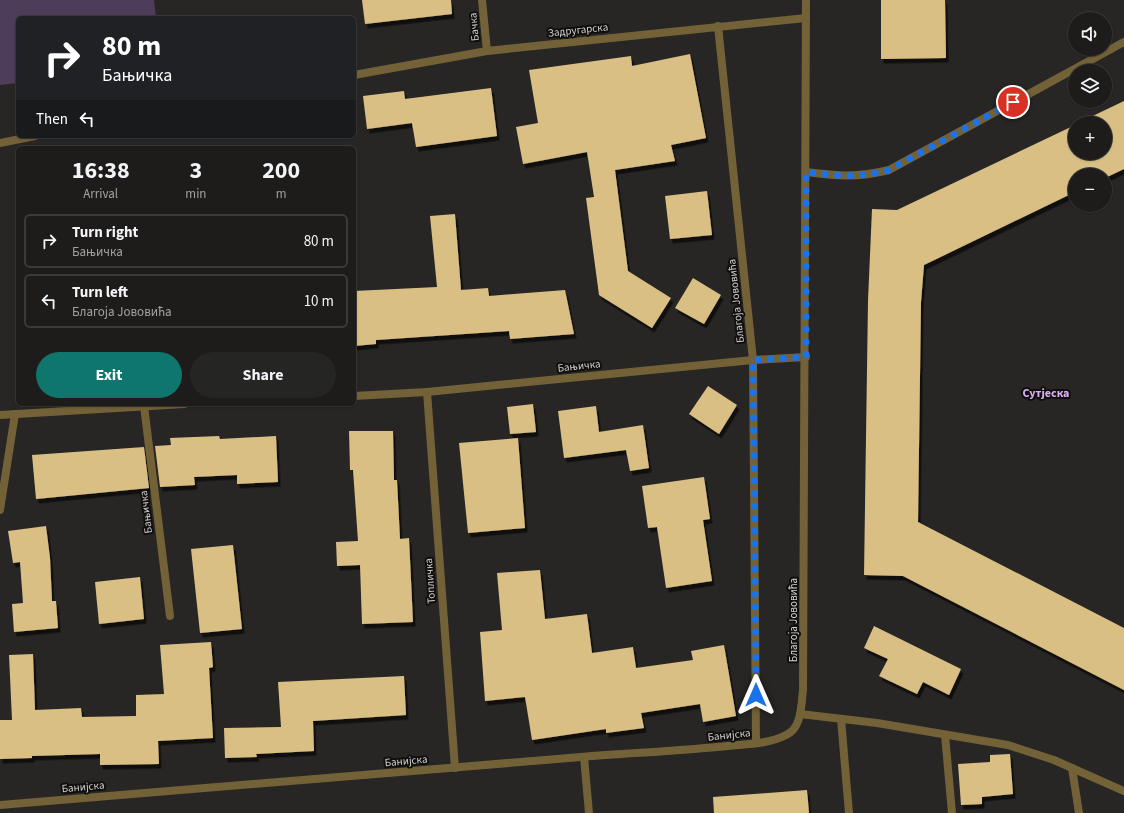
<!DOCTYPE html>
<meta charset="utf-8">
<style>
:root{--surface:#1d1c1b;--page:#252524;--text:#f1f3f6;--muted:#a0a1a3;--line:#3b3a3a;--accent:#0f766e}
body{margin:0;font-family:"Source Sans 3",sans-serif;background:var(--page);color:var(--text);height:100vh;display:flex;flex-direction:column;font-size:15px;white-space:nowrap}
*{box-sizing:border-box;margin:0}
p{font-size:13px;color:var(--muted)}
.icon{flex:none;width:22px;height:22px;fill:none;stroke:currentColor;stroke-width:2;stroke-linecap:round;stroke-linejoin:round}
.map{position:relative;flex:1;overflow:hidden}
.drawer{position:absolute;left:16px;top:146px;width:340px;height:260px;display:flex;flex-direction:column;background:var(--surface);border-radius:6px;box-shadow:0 1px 3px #0004,0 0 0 1px var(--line)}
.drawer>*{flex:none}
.banner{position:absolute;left:16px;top:16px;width:340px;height:122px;border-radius:6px;box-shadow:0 1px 3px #0004,0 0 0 1px var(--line);background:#202124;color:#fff;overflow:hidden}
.fabs{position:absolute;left:1068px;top:12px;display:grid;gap:8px}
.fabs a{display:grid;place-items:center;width:44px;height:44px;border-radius:50%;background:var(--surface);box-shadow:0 1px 3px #0004,0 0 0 1px var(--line);font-size:20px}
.pin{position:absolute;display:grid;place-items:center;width:34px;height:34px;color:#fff;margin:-17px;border:2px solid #fff;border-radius:50%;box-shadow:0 1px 4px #0007}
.me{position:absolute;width:44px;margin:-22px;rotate:0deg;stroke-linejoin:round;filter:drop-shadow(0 0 3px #0008)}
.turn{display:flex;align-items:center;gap:14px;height:84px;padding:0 20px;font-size:18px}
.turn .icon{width:52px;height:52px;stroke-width:2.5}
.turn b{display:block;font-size:28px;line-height:34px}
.then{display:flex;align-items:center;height:38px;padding:0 20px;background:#0003;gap:8px;font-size:15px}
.eta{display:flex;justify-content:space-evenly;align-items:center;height:68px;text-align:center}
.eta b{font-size:24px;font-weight:700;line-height:28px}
.button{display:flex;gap:8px;margin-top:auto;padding:8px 20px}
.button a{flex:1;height:46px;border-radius:24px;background:var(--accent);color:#fff;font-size:16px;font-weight:700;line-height:46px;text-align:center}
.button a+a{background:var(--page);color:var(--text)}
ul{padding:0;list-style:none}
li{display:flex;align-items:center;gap:12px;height:54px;margin:0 8px 6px;padding:0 12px;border:2px solid var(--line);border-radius:6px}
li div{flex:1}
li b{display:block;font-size:15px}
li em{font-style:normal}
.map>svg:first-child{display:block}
</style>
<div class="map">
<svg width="1124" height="813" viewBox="0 0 1124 813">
<defs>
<filter id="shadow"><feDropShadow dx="2.5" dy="4.5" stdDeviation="0" flood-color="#0009"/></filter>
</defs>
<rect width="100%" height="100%" fill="#272624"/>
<polygon fill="#4e3d5a" points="0,0 154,0 156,18 18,18 18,83 0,85"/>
<g fill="#d9bf84" filter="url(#shadow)">
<polygon points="362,0 451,0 452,14 365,24"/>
<polygon points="881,0 945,0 946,58 881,59"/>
<polygon points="690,54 706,138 671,145 675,161 615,170 628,271 671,298 652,328 599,295 586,198 594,197 587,152 523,164 516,127 538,123 529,70 631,56 632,66"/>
<polygon points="491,88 497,136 416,147 412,123 367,129 363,96 404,91 405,99"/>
<polygon points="1124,101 1124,169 1105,178 1105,175 1075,175 1075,192 924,265 921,302 918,522 1124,628 1124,690 903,576 864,575 868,301 872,209 897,210 1075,125 1075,153 1105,153 1105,123 1078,123"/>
<polygon points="707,191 712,235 670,239 665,196"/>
<polygon points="455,214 461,290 488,288 489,296 565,290 574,334 510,339 509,331 376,340 376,344 354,346 354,291 437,287 430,216"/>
<polygon points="693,278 721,295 704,324 675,308"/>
<polygon points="708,386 737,405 719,434 689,414"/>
<polygon points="533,404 536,432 510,434 507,407"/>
<polygon points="596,406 599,432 643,425 649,468 630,471 626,450 564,458 558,411"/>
<polygon points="349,431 393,431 394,480 397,480 400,539 409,538 413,622 362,624 360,565 337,566 336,542 358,541 353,470 350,470"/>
<polygon points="219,436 220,439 276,436 278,482 237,484 237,475 194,477 195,485 160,487 155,446 171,445 170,438"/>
<polygon points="518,438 525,528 468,533 459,443"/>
<polygon points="144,447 149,488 36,499 32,455"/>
<polygon points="704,477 710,519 703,520 712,581 666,588 657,527 648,528 642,486"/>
<polygon points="46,526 50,558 52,601 56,601 58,628 14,632 12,604 23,603 20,562 13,563 8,531"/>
<polygon points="233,545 242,629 200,633 191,549"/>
<polygon points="540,570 545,619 587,614 592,653 633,647 636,668 693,660 691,651 724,645 736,716 703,722 700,704 641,713 644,728 606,733 606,729 532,740 525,697 485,701 480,632 502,630 497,573"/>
<polygon points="140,577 144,619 99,624 95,582"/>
<polygon points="874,626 961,669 949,695 923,682 917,694 879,676 888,659 864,648"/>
<polygon points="211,642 213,667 209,668 213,738 158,741 159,764 100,765 100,754 32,756 32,758 0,759 0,720 12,720 9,655 33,654 35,710 81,708 82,717 136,716 136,695 164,694 160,645"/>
<polygon points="404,676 406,715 313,721 314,751 256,754 257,757 225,758 224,728 281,727 278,682"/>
<polygon points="1010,754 1013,794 982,797 982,804 961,805 958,764 990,762 990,755"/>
<polygon points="807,790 809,813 714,813 713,797"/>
</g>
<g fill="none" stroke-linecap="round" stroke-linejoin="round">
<g stroke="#736137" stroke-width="8">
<path d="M806 172C837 176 857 178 889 170L1124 42"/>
<polyline points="144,406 170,616"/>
<polyline points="0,510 15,414"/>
<polyline points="841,719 849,813"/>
<polyline points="945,735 952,813"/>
<polyline points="1072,768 1079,813"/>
</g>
<g stroke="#736137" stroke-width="8">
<polyline points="482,0 487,51"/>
<polyline points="718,26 753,360 756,743"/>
<polyline points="354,75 487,51 806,18"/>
<polyline points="0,143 35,136"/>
<polyline points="427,392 455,768"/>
<polyline points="354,396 427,392 753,360 806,357"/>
<polyline points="0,415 184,404"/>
<polyline points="800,714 877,723 1008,745 1054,760 1124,791"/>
<polyline points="584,757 589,813"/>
<path d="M0 805C194 789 387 773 581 757 630 753 679 751 728 746 747 744 769 744 786 735 802 728 801 705 803 690L806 0"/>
</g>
</g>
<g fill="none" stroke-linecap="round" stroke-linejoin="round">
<path stroke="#1a73e8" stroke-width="7" stroke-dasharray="0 12.6" d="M756 695 753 360 806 357V172C837 176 857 178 889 170L1013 102"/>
</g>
<g text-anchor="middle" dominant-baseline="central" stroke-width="4" stroke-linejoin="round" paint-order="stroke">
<g font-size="11" fill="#d3d2d1" stroke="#100f0e">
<text transform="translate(474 27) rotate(-95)">Бачка</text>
<text transform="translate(578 30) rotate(-6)">Задругарска</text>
<text transform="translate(736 301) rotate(-96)">Благоја Јововића</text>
<text transform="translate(579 366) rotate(-6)">Бањичка</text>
<text transform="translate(146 512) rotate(-97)">Бањичка</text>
<text transform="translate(430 581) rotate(-94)">Топличка</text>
<text transform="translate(793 620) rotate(-90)">Благоја Јововића</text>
<text transform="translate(729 735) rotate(-6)">Банијска</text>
<text transform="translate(406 761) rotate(-5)">Банијска</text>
<text transform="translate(83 787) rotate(-5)">Банијска</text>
</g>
<g font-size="12" font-weight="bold" fill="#d9b1f3" stroke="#100f0e">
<text x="1046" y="393">Сутјеска</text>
</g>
</g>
</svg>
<div class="fabs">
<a><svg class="icon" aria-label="sound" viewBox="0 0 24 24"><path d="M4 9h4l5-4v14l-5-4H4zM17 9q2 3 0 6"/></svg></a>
<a><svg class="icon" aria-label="layers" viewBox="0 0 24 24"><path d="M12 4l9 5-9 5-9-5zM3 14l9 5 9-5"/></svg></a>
<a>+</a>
<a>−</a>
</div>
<div class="pin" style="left:1013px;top:102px;background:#d93025"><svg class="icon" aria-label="arrive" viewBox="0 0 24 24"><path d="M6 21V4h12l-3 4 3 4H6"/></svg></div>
<svg class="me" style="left:756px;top:695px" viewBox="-20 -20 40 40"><path d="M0-17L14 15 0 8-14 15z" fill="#1a73e8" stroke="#fff" stroke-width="4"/></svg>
<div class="banner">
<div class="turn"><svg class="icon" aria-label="right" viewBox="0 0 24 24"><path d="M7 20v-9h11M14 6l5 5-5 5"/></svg><div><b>80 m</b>Бањичка</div></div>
<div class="then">Then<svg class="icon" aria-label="left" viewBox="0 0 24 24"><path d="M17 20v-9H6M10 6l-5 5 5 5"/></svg></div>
</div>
<section class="drawer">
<div class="eta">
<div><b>16:38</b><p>Arrival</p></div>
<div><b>3</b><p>min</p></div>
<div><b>200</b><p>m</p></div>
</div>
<ul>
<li><svg class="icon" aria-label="right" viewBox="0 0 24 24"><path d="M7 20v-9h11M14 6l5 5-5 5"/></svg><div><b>Turn right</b><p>Бањичка</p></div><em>80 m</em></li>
<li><svg class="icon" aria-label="left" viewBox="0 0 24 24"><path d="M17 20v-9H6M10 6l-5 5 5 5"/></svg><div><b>Turn left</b><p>Благоја Јововића</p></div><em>10 m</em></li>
</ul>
<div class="button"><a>Exit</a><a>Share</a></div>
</section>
</div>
